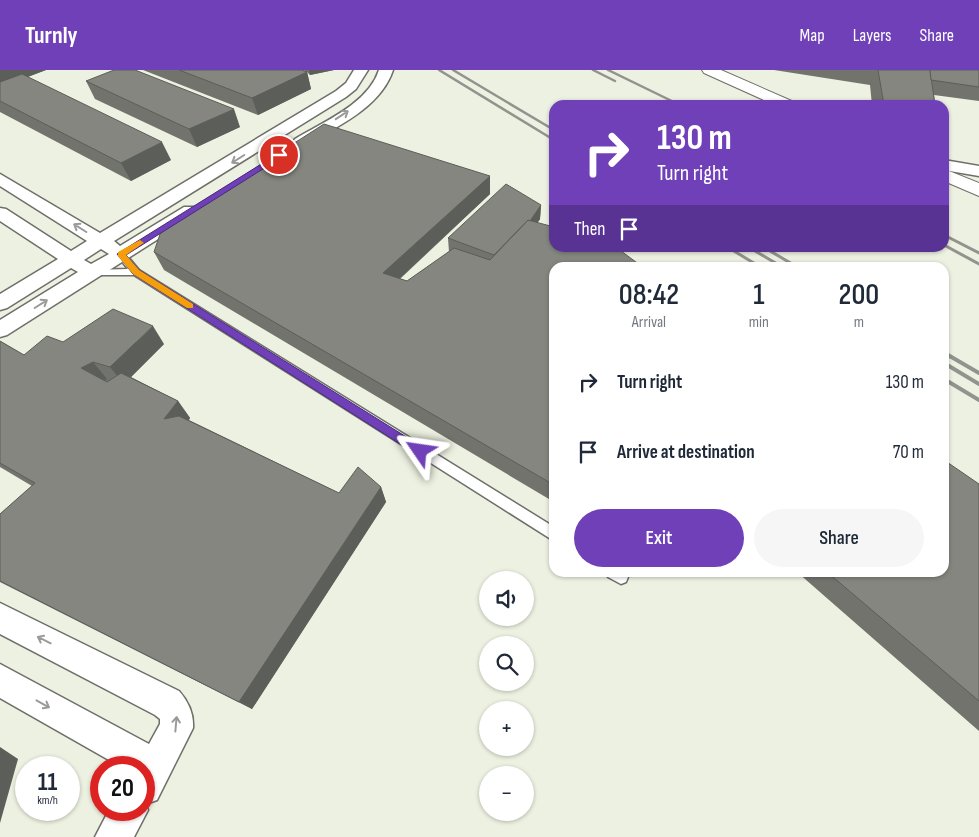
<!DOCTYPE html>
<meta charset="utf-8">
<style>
:root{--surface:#fff;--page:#f6f6f7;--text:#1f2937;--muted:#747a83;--accent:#7040b8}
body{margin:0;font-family:"Sofia Sans Condensed",sans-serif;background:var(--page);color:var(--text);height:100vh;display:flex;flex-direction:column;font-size:19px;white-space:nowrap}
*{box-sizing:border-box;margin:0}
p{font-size:16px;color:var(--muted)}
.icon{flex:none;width:28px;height:28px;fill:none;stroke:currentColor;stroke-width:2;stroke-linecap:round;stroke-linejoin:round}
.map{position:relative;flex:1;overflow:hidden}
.drawer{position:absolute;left:549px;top:192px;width:400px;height:315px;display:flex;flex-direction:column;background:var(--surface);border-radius:15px;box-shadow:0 1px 4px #0004}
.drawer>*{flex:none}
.banner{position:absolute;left:549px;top:30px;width:400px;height:152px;border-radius:15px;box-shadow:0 1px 4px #0004;background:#7040b8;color:#fff;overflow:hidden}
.fabs{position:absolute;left:479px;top:501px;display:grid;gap:10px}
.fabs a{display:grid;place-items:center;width:55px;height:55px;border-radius:50%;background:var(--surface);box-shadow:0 1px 4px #0004;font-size:25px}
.speed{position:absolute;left:15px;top:686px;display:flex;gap:10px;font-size:25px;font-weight:700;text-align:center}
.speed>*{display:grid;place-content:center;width:65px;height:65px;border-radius:50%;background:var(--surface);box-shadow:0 1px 4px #0004;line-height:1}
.speed small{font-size:12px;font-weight:400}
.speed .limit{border:8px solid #d22;background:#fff;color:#111}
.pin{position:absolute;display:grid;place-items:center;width:42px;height:42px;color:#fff;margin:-21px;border:2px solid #fff;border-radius:50%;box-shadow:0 1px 5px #0007}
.me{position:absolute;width:55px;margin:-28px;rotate:302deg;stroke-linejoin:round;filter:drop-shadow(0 0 4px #0008)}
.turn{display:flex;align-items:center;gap:18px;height:105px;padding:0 25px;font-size:22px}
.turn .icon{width:65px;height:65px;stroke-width:2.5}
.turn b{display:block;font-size:35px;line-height:42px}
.then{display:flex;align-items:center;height:48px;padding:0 25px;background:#0003;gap:10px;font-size:19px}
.eta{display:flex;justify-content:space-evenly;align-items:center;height:85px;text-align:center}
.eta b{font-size:30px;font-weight:600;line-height:35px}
.button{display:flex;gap:10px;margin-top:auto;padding:10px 25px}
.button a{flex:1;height:58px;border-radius:30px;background:var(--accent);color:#fff;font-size:20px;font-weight:600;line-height:58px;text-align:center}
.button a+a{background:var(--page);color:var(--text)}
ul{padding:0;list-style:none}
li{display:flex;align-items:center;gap:15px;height:70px;padding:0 25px}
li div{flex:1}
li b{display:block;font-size:19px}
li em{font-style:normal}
header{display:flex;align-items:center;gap:30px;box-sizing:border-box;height:70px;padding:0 25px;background:var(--accent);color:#fff}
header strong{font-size:24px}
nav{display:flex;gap:28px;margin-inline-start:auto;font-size:18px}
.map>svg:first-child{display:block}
</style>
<header>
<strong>Turnly</strong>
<nav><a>Map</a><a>Layers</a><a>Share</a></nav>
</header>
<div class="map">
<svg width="979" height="767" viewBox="0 0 979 767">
<rect width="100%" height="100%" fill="#f9fbf3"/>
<path fill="#edf1e1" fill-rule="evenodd" d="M0 0H979V767H0ZM554 35H944V178H554ZM554 198H944V502H554ZM488 510H525V548H488ZM488 575H525V612H488ZM488 640H525V678H488ZM26 698H69V740H26ZM101 698H144V740H101ZM488 705H525V742H488Z"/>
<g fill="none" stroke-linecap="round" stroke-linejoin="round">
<g stroke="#6e6f69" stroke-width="3">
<g id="lane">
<polygon points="121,181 124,182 139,200 554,457 554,471 134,205 89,205 89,201 92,200 128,199 116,184"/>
<polygon points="606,502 626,502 628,507 626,512 621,514 608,507"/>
</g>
</g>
<g stroke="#6e6f69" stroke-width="3">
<g id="street">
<path d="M354 0H368L356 19 346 27 114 171 120 176 184 137H196L199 141 196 145 7 265 0 267V250L78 202 71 198 7 238 0 240V224L58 189 0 151V138L6 139 71 181 87 171 0 116V104L100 163 336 21 346 13ZM101 179 109 184 91 194 84 190Z"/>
<path d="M379 0H393C381 37 337 57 305 75H295L292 72 295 69C323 52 368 34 379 0Z"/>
<polygon points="944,90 979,96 979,106 944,100"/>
<path d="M0 533 179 621C188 631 194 644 193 658L157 730 146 734 148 740 134 767H95L109 740H144V698H123L0 628V594L149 674 160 654V649L155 645 0 564Z"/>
</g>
</g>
<g stroke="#6e6f69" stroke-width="2">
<g id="secondary">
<polygon points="702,0 721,0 794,32 796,35 775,35 704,3"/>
<polygon points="944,99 979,113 979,126 944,111"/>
</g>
</g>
<use href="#lane" fill="#fff" fill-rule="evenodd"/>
<use href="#street" fill="#fff" fill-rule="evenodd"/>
<use href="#secondary" fill="#fff" fill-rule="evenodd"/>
<g stroke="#92938e" stroke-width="2.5">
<polyline points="439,0 554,70"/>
<polyline points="453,0 554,60"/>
<polyline points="593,0 615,11"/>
<polyline points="608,0 680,35"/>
</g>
<g stroke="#92938e" stroke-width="3">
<polyline points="944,165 979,183"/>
<polyline points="944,175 979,194"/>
<polyline points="729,178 762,198"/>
<polyline points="750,178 784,198"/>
<polyline points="765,178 799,198"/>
<polyline points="944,283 950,287"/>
</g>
<g stroke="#92938e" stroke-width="4">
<polyline points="948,285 979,303"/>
<polyline points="944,293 979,314"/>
<polyline points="944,309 979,330"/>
</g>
</g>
<g fill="#72736d">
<polygon points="0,0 46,0 28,7 171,90 131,111 0,42"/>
<polygon points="143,0 302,0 305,1 304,0 334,0 310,5 307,2 311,19 258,45"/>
<polygon points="774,0 979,0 979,31 934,25 935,35 872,35 870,15"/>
<polygon points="86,11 240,57 197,77 95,29"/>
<polygon points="490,106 490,124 400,209 407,211 449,182 448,168 541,135 540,149 537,153 554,198 554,432 164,200 154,182"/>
<polygon points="0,271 24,285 63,272 164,274 131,307 178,331 190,348 189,350 339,423 381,417 386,432 252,639 0,512 0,444 32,416 0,397"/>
<polygon points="979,414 979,661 797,502 944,502"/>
</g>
<g fill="#5c5e59">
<polygon points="0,0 46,0 0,17"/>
<polygon points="309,0 334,0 310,5"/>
<polygon points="307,2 311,19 258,45 252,28"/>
<polygon points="234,39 240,57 197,77 189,59"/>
<polygon points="162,72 171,90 131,111 121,93"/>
<polygon points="490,106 490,124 386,221 383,203"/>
<polygon points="541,135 540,149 527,169 527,154"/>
<polygon points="153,256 164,274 124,314 110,297"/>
<polygon points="93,292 107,309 96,316 81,298"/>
<polygon points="178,331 190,348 177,365 164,349"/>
<polygon points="381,417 386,432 252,639 239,632"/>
<polygon points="0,677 18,689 0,753"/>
</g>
<g fill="#84867f" stroke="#5c5e59">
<polygon points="114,0 135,0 234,39 189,59 86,11"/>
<polygon points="179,0 302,0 307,2 252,28"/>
<polygon points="878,0 930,0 935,35 884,35"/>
<polygon points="930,0 979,0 979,17 931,10"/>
<polygon points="22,4 162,72 121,93 0,31 0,12"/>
<polygon points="324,54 490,106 383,203 407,211 454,178 490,190 528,150 554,157 554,178 617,178 644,198 554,198 554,415 154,182 162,158"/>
<polygon points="506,114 541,135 530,151 528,150 494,185 448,168"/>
<polygon points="113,239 153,256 110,297 93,292 81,298 107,312 121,303 178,331 164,349 179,346 339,423 358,397 381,417 239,632 0,511 0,444 35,413 0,393 0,271 24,285 47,266 63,272"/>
<polygon points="944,390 979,414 979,631 827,502 944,502"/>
</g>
<defs><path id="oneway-shaft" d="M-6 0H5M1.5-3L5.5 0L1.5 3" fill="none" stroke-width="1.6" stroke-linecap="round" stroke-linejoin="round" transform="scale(1.25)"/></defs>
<g stroke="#9a9b99">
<use href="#oneway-shaft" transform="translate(342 45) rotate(-33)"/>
<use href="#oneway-shaft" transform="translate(238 89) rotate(148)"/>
<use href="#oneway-shaft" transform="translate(80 158) rotate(-148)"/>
<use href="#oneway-shaft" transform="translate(41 234) rotate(-32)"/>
<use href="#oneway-shaft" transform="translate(44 570) rotate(-153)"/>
<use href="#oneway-shaft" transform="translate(43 634) rotate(29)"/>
<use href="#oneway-shaft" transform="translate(176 654) rotate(-85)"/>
</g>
<polygon fill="#7040b8" stroke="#492a78" points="279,83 282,87 126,185 139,200 424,378 424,384 416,384 133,204 117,184"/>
<polygon fill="#f59e0b" points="140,170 144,173 142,174 126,185 139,200 193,234 193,238 187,238 133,204 118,186 118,182"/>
</svg>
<div class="fabs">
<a><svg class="icon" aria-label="sound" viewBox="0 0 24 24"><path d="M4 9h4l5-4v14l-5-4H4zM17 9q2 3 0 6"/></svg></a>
<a><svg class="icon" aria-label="search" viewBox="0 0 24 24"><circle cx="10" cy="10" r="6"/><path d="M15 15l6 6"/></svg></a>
<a>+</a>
<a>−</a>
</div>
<div class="speed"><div>11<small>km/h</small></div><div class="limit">20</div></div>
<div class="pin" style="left:279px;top:85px;background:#d93025"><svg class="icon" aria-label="arrive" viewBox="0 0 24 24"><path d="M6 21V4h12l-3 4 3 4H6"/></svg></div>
<svg class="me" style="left:420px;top:381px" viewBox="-20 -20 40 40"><path d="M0-17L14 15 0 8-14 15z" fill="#7040b8" stroke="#fff" stroke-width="4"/></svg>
<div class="banner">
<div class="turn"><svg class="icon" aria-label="right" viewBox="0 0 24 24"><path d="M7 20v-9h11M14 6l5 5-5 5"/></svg><div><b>130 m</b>Turn right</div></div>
<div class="then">Then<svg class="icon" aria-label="arrive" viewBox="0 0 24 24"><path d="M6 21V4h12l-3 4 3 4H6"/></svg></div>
</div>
<section class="drawer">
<div class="eta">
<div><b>08:42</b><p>Arrival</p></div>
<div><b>1</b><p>min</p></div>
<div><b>200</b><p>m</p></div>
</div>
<ul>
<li><svg class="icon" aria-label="right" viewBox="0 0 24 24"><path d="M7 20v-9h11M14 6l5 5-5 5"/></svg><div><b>Turn right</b></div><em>130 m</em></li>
<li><svg class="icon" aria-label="arrive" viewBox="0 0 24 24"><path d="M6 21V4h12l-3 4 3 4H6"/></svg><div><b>Arrive at destination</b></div><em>70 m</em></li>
</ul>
<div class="button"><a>Exit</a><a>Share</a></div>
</section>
</div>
